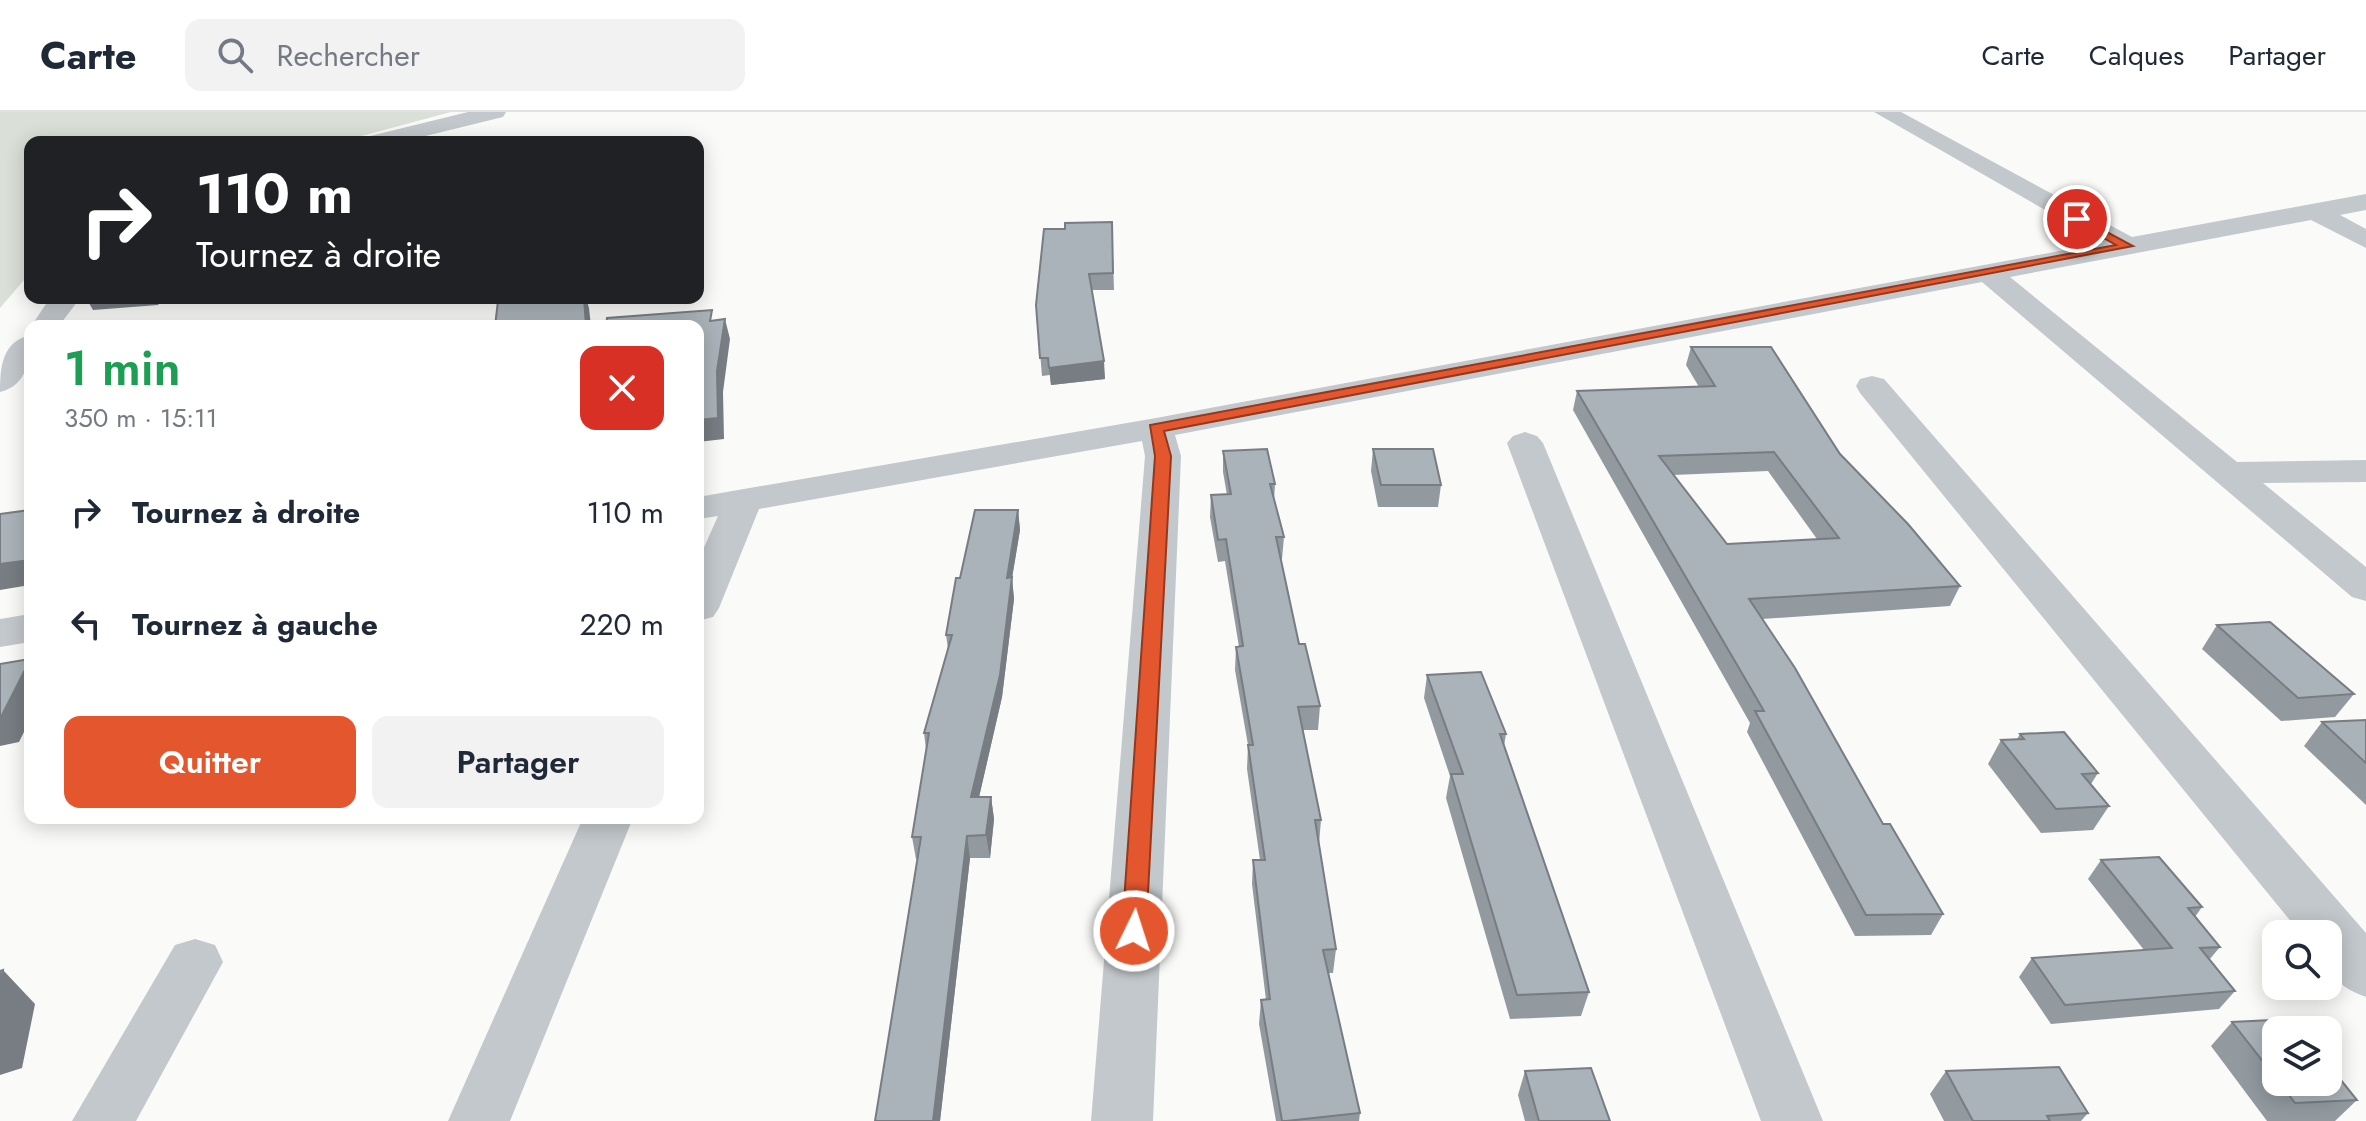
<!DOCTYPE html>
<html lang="fr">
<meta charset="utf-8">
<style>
:root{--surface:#fff;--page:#f2f2f3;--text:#1f2937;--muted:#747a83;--line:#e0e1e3;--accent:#e4572e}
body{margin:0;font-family:Jost,sans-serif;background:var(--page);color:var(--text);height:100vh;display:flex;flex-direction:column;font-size:30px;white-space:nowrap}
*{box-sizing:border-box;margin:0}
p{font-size:26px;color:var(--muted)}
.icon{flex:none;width:44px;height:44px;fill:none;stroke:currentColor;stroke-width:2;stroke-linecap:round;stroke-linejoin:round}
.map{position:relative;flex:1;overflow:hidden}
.details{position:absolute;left:24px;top:208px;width:680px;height:504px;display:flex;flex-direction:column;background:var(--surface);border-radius:16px;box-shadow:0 4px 20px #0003}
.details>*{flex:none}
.hud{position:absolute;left:24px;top:24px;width:680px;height:168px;border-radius:16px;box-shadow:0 4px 20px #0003;background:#202124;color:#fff;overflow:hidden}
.tools{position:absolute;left:2262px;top:808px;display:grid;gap:16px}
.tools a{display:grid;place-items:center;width:80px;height:80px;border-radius:16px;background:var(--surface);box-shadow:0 4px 20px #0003;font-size:40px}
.pin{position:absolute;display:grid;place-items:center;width:68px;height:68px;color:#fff;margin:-34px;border:4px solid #fff;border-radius:50%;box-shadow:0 2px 8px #0007}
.me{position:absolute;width:88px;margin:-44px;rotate:4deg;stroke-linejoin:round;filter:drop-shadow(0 0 6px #0008)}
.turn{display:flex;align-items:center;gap:28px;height:168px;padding:0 40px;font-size:36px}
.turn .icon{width:104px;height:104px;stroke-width:2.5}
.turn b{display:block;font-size:56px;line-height:68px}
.round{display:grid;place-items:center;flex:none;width:84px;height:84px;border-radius:16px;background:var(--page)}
.summary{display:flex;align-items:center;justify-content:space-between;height:136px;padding:0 40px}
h1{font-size:48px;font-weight:600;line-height:60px;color:#1e9e55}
.button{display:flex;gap:16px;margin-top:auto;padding:16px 40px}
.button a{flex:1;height:92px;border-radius:16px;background:var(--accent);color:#fff;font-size:32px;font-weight:600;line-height:92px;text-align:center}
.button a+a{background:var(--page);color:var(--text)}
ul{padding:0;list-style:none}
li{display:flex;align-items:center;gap:24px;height:112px;padding:0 40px}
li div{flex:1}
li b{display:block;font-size:30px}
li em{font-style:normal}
header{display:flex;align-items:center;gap:48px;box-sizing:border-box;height:112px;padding:0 40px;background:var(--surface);border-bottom:2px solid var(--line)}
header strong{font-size:38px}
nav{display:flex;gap:44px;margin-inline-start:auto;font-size:28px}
.search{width:560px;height:72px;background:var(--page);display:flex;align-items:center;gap:20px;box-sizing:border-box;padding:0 28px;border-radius:16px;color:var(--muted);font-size:30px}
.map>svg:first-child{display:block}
</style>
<header>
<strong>Carte</strong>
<div class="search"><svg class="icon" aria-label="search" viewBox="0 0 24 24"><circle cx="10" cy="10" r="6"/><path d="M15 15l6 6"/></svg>Rechercher</div>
<nav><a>Carte</a><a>Calques</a><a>Partager</a></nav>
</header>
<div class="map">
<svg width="2366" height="1009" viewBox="0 0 2366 1009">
<rect width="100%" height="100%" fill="#fafaf8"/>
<polygon fill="#dadfd7" points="0,0 451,0 339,30 30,30 30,161 0,196"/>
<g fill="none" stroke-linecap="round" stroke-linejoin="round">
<g fill="#c3c8cc" fill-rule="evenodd">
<polygon points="468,0 506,0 503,5 401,30 363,30 366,25"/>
<polygon points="1874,0 1901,0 2132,125 2366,82 2366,98 2340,103 2366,117 2366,136 2311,108 2010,165 2237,350 2366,348 2366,370 2263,371 2366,455 2366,489 2352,485 1982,170 1175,323 1181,344 1153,1009 1091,1009 1145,344 1142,329 759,397 719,496 713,505 698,509 698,449 718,404 698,407 698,385 1156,306 2103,131"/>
<polygon points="50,186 80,186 59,214 30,216"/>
<path d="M30 223C30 247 28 273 0 280 0 255 2 230 30 223Z"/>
<path d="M1872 264 1884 267 2366 821V885C2330 872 2328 858 2328 822H2301L1860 281 1856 274 1860 267Z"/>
<polygon points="1525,320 1537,324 1543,331 1823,1009 1761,1009 1507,331 1513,324"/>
<polygon points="30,502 30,530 0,535 0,507"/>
<polygon points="583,706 633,706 510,1009 448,1009"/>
<polygon points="195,827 215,833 223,850 136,1009 72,1009 175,833"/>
</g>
</g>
<g fill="#929a9f" fill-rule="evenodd">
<polygon points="1112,110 1114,178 1092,178 1105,267 1051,273 1050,263 1042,264 1036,193 1065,117"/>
<path d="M1691 235 1840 342 1960 474 1950 494 1762 507 1883 712 1943 802 1931 823 1855 824 1747 620 1750 611 1573 298 1577 279 1699 275 1686 253ZM1768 359 1817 427 1727 432 1673 363Z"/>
<polygon points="1373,337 1441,373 1438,395 1378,395 1371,359"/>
<polygon points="1223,339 1275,372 1274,389 1284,425 1282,447 1281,447 1299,532 1320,594 1318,618 1303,618 1321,708 1319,732 1336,837 1333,861 1328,861 1360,1001 1359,1009 1276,1009 1259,912 1261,888 1266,888 1252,772 1253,748 1260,748 1247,657 1248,633 1235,558 1236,535 1239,535 1225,449 1218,450 1210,405 1211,383 1227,383 1223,360"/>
<polygon points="1018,398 1020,418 1012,466 1014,487 1002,585 979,685 991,685 994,707 990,746 970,746 940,1009 875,1009 917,747 916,747 912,725 926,637 924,621 948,537 946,523 960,466"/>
<polygon points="2217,513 2354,582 2335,605 2281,609 2202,537"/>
<polygon points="1427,563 1506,622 1504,634 1589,880 1581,904 1510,907 1446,686 1450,664 1424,586"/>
<polygon points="2366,608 2366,693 2304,634 2322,610"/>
<polygon points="2020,622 2098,661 2091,672 2109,694 2093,718 2041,721 1988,652 2001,628 2017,627"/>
<polygon points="2101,748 2202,795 2195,805 2220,835 2209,848 2235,879 2219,897 2051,912 2019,865 2032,846 2144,838 2088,767"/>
<polygon points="2232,910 2276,918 2276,970 2328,970 2357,988 2335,1009 2267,1009 2211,934"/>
<polygon points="1525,959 1610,1009 1525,1009 1518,983"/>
<polygon points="1946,959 2088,1001 2081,1009 1944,1009 1930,982"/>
</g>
<g fill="#777d82">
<polygon points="86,186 164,186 158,193 93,198"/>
<polygon points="584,186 586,186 589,196 591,214 586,214"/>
<polygon points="725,207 730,227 723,280 724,327 698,330 698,308 717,259"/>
<polygon points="1104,249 1105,267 1051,273 1049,256"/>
<polygon points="1018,398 1020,418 1012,466 1014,487 1002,585 974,707 971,685"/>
<polygon points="30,448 30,473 0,478 0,452"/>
<polygon points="30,548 30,608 19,630 0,634 0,607"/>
<polygon points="991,685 994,707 990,746 986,723"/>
<polygon points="967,724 970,746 940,1009 933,1009"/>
<polygon points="3,858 35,892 22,956 0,963 0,872"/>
</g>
<g fill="#aab3b9" stroke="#777d82" stroke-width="2" fill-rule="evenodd">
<polygon points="1112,110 1113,161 1089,162 1104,249 1049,256 1048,246 1040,246 1036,193 1044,117 1065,117 1065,111"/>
<polygon points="522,186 584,186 586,214 495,214 498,189"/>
<polygon points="712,198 710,209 725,207 717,259 718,306 698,308 698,214 606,214 607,206"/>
<path d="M1691 235H1771L1840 342 1908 412 1960 474 1749 487 1795 556 1883 712H1890L1943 802 1866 803 1755 599H1764L1577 279 1715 274ZM1774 340 1839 426 1727 432 1659 344Z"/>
<polygon points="1267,337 1275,372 1270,372 1284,425 1276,425 1299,532 1305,532 1320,594 1298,595 1321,708 1315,708 1336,837 1323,838 1360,1001 1286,1009 1282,1009 1261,888 1270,887 1253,748 1265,748 1248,633 1253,633 1236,535 1243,534 1226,427 1218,428 1211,383 1231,382 1223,339"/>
<polygon points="1373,337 1433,337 1441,373 1381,373"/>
<polygon points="30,398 30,448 0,452 0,402"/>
<polygon points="975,398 1018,398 1007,466 1012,465 1000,563 971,685 991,685 986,723 967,724 933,1009 875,1009 921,725 912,725 929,621 924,621 952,523 946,523 956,466 960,466"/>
<polygon points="2270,510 2354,582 2298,586 2217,513"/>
<polygon points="30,547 30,548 0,607 0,552"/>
<polygon points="1481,560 1506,622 1500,622 1589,880 1517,883 1451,662 1463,662 1427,563"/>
<polygon points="2366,608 2366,651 2322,610"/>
<polygon points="2064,620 2098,661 2082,662 2109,694 2056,697 2001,628 2024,627 2020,622"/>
<polygon points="2159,745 2202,795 2188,796 2220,835 2200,836 2235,879 2065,893 2032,846 2172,836 2101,748"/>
<polygon points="3,858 0,872 0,859"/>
<polygon points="2291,907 2300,918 2276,918 2276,966 2232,910"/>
<polygon points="2328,952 2357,988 2295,991 2279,970 2328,970"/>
<polygon points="2059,955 2088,1001 2047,1004 2050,1009 1973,1009 1946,959"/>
<polygon points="1591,956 1610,1009 1539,1009 1525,959"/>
</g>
<polygon fill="#e4572e" stroke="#94391e" stroke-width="2" points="2077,104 2133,134 1164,319 1171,344 1146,819 1142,826 1134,829 1126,826 1122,819 1155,344 1150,313 2116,133 2073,109"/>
</svg>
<div class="tools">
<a><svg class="icon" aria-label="search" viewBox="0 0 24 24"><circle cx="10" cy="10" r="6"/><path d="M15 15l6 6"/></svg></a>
<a><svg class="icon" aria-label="layers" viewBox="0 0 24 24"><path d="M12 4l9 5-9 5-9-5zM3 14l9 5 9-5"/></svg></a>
</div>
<div class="pin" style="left:2077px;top:107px;background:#d93025"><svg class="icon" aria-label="arrive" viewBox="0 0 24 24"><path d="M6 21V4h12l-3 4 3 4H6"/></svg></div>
<svg class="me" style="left:1134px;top:819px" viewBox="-20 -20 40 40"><circle r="17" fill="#e4572e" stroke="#fff" stroke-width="3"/><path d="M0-11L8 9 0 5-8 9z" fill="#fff"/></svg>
<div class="hud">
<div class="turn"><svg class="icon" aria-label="right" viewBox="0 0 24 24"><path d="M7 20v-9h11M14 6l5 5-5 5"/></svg><div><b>110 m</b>Tournez à droite</div></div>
</div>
<section class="details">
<div class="summary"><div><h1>1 min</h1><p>350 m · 15:11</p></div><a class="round" style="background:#d93025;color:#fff"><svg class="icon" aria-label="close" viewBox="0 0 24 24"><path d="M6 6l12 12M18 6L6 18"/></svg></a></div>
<ul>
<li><svg class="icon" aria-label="right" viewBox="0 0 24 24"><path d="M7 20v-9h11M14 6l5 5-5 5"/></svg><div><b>Tournez à droite</b></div><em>110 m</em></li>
<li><svg class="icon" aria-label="left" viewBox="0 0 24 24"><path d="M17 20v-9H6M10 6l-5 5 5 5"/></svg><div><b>Tournez à gauche</b></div><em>220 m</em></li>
</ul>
<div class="button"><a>Quitter</a><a>Partager</a></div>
</section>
</div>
